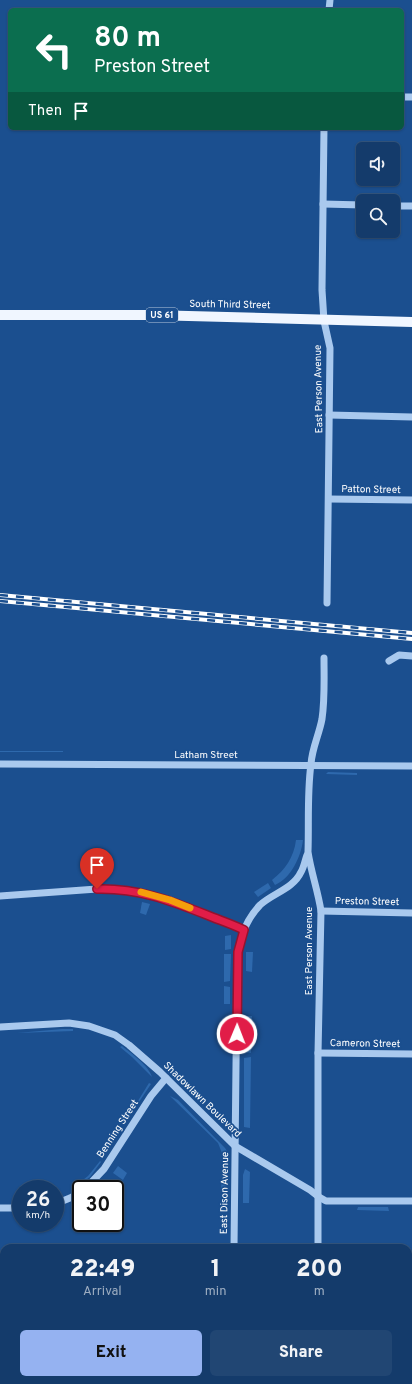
<!DOCTYPE html>
<style>
:root{--surface:#143b6b;--page:#214673;--text:#f1f3f6;--muted:#9dadc1;--line:#33557e;--accent:#95b2f1}
body{margin:0;font-family:Overpass,sans-serif;background:var(--page);color:var(--text);height:100vh;display:flex;flex-direction:column;font-size:15px;white-space:nowrap}
*{box-sizing:border-box;margin:0}
p{font-size:13px;color:var(--muted)}
.icon{flex:none;width:22px;height:22px;fill:none;stroke:currentColor;stroke-width:2;stroke-linecap:round;stroke-linejoin:round}
.map{position:relative;flex:1;overflow:hidden}
.details{position:absolute;left:0px;top:1244px;width:412px;height:140px;display:flex;flex-direction:column;background:var(--surface);border-radius:12px 12px 0 0;box-shadow:0 1px 3px #0004,0 0 0 1px var(--line)}
.details>*{flex:none}
.hud{position:absolute;left:8px;top:8px;width:396px;height:122px;border-radius:6px;box-shadow:0 1px 3px #0004,0 0 0 1px var(--line);background:#0b6e4f;color:#fff;overflow:hidden}
.tools{position:absolute;left:356px;top:142px;display:grid;gap:8px}
.tools a{display:grid;place-items:center;width:44px;height:44px;border-radius:6px;background:var(--surface);box-shadow:0 1px 3px #0004,0 0 0 1px var(--line);font-size:20px}
.speed{position:absolute;left:12px;top:1180px;display:flex;gap:8px;font-size:20px;font-weight:700;text-align:center}
.speed>*{display:grid;place-content:center;width:52px;height:52px;border-radius:50%;background:var(--surface);box-shadow:0 1px 3px #0004,0 0 0 1px var(--line);line-height:1}
.speed small{font-size:10px;font-weight:400}
.speed .limit{border:2px solid #111;border-radius:6px;background:#fff;color:#111}
.pin{position:absolute;display:grid;place-items:center;width:34px;height:34px;color:#fff;margin:-41px -17px;border-radius:50% 50% 50% 0;rotate:-45deg;box-shadow:0 0 4px #0007}
.pin .icon{rotate:45deg}
.me{position:absolute;width:44px;margin:-22px;rotate:1deg;stroke-linejoin:round;filter:drop-shadow(0 0 3px #0008)}
.turn{display:flex;align-items:center;gap:14px;height:84px;padding:0 20px;font-size:18px}
.turn .icon{width:52px;height:52px;stroke-width:2.5}
.turn b{display:block;font-size:28px;line-height:34px}
.then{display:flex;align-items:center;height:38px;padding:0 20px;background:#0003;gap:8px;font-size:15px}
.eta{display:flex;justify-content:space-evenly;align-items:center;height:68px;text-align:center}
.eta b{font-size:24px;font-weight:800;line-height:28px}
.cta{display:flex;gap:8px;margin-top:auto;padding:8px 20px}
.cta a{flex:1;height:46px;border-radius:6px;background:var(--accent);color:#111;font-size:16px;font-weight:800;line-height:46px;text-align:center}
.cta a+a{background:var(--page);color:var(--text)}
.map>svg:first-child{display:block}
</style>
<div class="map">
<svg width="412" height="1384" viewBox="0 0 412 1384">
<rect width="100%" height="100%" fill="#1b4f8f"/>
<g fill="#2e69ad">
<rect x="0" y="751" width="63" height="1"/>
<polygon points="328,772 357,773 357,775 326,774"/>
<path d="M296 840H303C301 857 291 878 275 885L272 880C285 870 294 857 296 840Z"/>
<polygon points="268,883 271,888 258,897 254,892"/>
<polygon points="142,902 150,904 146,915 140,913"/>
<polygon points="231,935 231,949 225,950 225,936"/>
<polygon points="246,952 253,952 252,972 246,971"/>
<polygon points="224,954 231,954 230,981 224,982"/>
<polygon points="224,986 230,987 230,1004 224,1004"/>
<polygon points="245,1016 252,1016 251,1032 245,1032"/>
<polygon points="62,1029 73,1029 73,1031 17,1033"/>
<polygon points="245,1037 251,1037 251,1053 245,1052"/>
<path d="M122 1046C131 1053 149 1066 152 1077L132 1057 120 1047Z"/>
<polygon points="251,1057 250,1127 250,1128 244,1127 244,1058"/>
<polygon points="149,1083 151,1084 129,1117 128,1117"/>
<polygon points="170,1096 178,1100 225,1148 227,1151 222,1153 218,1143"/>
<polygon points="100,1161 101,1162 90,1177 80,1184 79,1183 88,1176"/>
<polygon points="222,1165 228,1166 227,1193 221,1193"/>
<polygon points="118,1166 127,1173 123,1180 113,1173"/>
<polygon points="245,1169 250,1172 249,1203 243,1203 243,1175"/>
<polygon points="358,1207 388,1207 389,1211 357,1210"/>
</g>
<g fill="none" stroke-linecap="round" stroke-linejoin="round">
<g stroke="#a9c9ee" stroke-width="7">
<polyline points="329,10 330,0"/>
<polyline points="402,97 412,97"/>
<polyline points="324,128 322,290 324,321 330,348 327,603"/>
<polyline points="323,204 363,205"/>
<polyline points="393,206 412,206"/>
<polyline points="329,415 412,417"/>
<polyline points="329,499 412,500"/>
<polyline points="389,661 399,655 412,656"/>
<polyline points="0,764 412,766"/>
<polyline points="0,896 97,889 126,890 152,895 170,900 244,930"/>
<polyline points="321,911 412,913"/>
<polyline points="0,1027 69,1023 89,1026 115,1035 129,1045 160,1072 235,1146 310,1190 319,1197 326,1201 412,1201"/>
<polyline points="318,1053 412,1054"/>
<polyline points="85,1189 104,1169 151,1096 166,1078"/>
<polyline points="55,1204 70,1198 81,1192"/>
<polyline points="0,1208 21,1208"/>
<path d="M234 1248 237 974C238 947 241 925 260 905 273 893 293 889 301 872 304 867 305 860 307 855"/>
<path d="M318 1248V1053L321 911C318 891 311 872 308 852 309 823 307 793 311 764 312 748 319 735 322 719 325 699 324 678 324 658"/>
<polyline points="408,1349 412,1349"/>
<polyline points="0,1350 4,1350"/>
<polyline points="233,1384 233,1380"/>
</g>
<polyline stroke="#f0f6ff" stroke-width="10" points="0,315 150,315 412,322"/>
<g stroke="#fff" stroke-width="4">
<g id="rail">
<polyline points="0,595 412,633"/>
<polyline points="0,601 412,639"/>
</g>
</g>
<use href="#rail" stroke="#1b4f8f" stroke-width="2.5" stroke-dasharray="8" stroke-linecap="butt"/>
</g>
<g fill="none" stroke-linecap="round" stroke-linejoin="round">
<g stroke="#92132f" stroke-width="10">
<path id="route" d="M97 889C138 888 169 900 207 915 219 920 232 924 244 930L238 952 237 1034"/>
</g>
<use href="#route" stroke="#e11d48" stroke-width="7"/>
<polyline stroke="#f59e0b" stroke-width="7" points="141,892 170,900 190,908"/>
</g>
<g text-anchor="middle" dominant-baseline="central" stroke-width="3.5" stroke-linejoin="round" paint-order="stroke">
<rect fill="#1b4f8f" stroke="#bbcadd" stroke-width="1" x="146" y="308" width="32" height="14" rx="3"/>
<g font-size="9" font-weight="bold" fill="#fff">
<text x="162" y="315">US 61</text>
</g>
<g font-size="10" fill="#fff" stroke="#1b4f8f">
<text transform="translate(230 305) rotate(1)">South Third Street</text>
<text transform="translate(319 389) rotate(-91)">East Person Avenue</text>
<text transform="translate(371 490) rotate(1)">Patton Street</text>
<text x="206" y="755">Latham Street</text>
<text transform="translate(367 902) rotate(1)">Preston Street</text>
<text transform="translate(309 951) rotate(-90)">East Person Avenue</text>
<text transform="translate(365 1044) rotate(1)">Cameron Street</text>
<text transform="translate(202 1100) rotate(44)">Shadowlawn Boulevard</text>
<text transform="translate(118 1129) rotate(-57)">Benning Street</text>
<text transform="translate(225 1193) rotate(-89)">East Dison Avenue</text>
</g>
</g>
</svg>
<div class="tools">
<a><svg class="icon" aria-label="sound" viewBox="0 0 24 24"><path d="M4 9h4l5-4v14l-5-4H4zM17 9q2 3 0 6"/></svg></a>
<a><svg class="icon" aria-label="search" viewBox="0 0 24 24"><circle cx="10" cy="10" r="6"/><path d="M15 15l6 6"/></svg></a>
</div>
<div class="speed"><div>26<small>km/h</small></div><div class="limit">30</div></div>
<div class="pin" style="left:97px;top:889px;background:#d93025"><svg class="icon" aria-label="arrive" viewBox="0 0 24 24"><path d="M6 21V4h12l-3 4 3 4H6"/></svg></div>
<svg class="me" style="left:237px;top:1034px" viewBox="-20 -20 40 40"><circle r="17" fill="#e11d48" stroke="#fff" stroke-width="3"/><path d="M0-11L8 9 0 5-8 9z" fill="#fff"/></svg>
<div class="hud">
<div class="turn"><svg class="icon" aria-label="left" viewBox="0 0 24 24"><path d="M17 20v-9H6M10 6l-5 5 5 5"/></svg><div><b>80 m</b>Preston Street</div></div>
<div class="then">Then<svg class="icon" aria-label="arrive" viewBox="0 0 24 24"><path d="M6 21V4h12l-3 4 3 4H6"/></svg></div>
</div>
<section class="details">
<div class="eta">
<div><b>22:49</b><p>Arrival</p></div>
<div><b>1</b><p>min</p></div>
<div><b>200</b><p>m</p></div>
</div>
<div class="cta"><a>Exit</a><a>Share</a></div>
</section>
</div>
